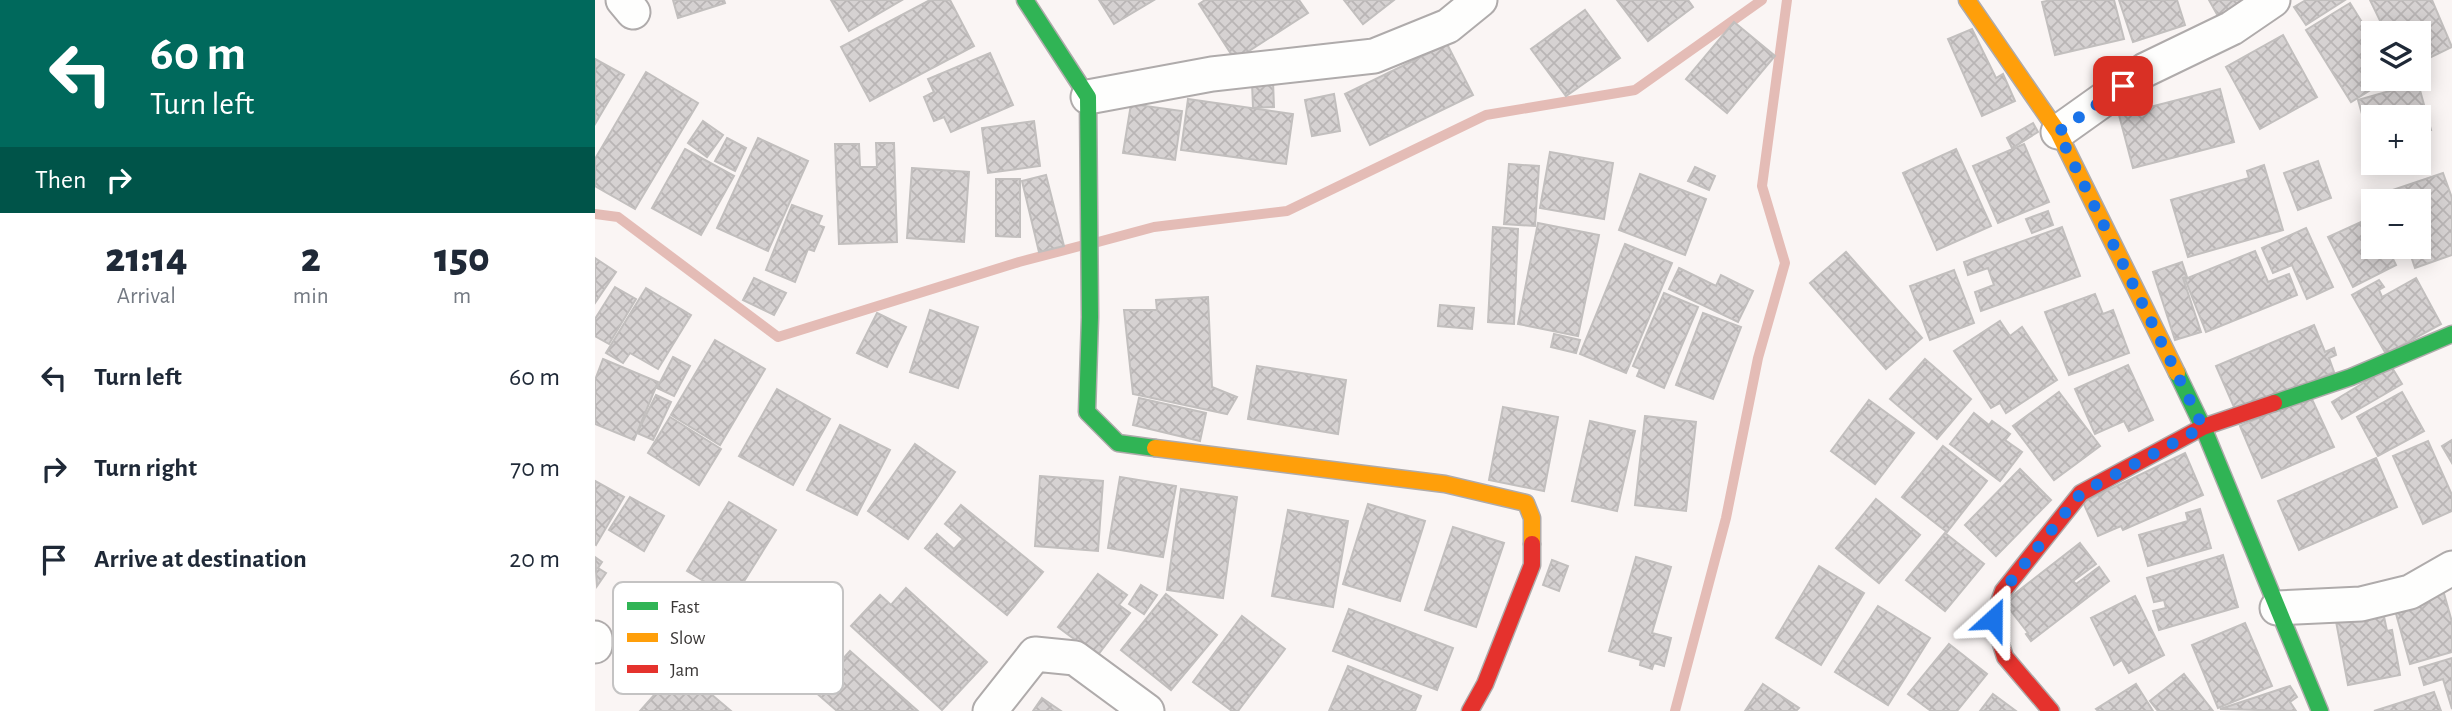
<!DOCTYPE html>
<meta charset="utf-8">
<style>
:root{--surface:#fff;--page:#f6f6f7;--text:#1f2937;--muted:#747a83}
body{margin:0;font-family:"Alegreya Sans",sans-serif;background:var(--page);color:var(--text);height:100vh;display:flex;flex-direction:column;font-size:26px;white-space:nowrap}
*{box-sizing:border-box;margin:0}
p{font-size:23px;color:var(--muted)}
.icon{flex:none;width:38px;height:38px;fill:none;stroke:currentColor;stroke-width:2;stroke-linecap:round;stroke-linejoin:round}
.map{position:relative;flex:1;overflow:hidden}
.side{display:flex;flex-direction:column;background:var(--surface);width:595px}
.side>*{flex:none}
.top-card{background:#00695c;color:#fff;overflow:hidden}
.controls{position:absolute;left:1766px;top:21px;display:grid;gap:14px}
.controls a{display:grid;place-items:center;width:70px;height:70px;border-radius:0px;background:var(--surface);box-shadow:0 4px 18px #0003;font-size:35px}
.pin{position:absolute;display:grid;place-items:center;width:60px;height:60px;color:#fff;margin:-30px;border-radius:14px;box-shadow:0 4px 10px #0006}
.me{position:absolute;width:77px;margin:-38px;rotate:24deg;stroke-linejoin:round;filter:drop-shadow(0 0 5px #0008)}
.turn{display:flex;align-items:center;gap:24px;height:147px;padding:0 35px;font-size:32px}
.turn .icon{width:91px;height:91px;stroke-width:2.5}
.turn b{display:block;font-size:49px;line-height:60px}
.then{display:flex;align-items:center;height:66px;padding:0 35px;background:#0003;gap:14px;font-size:26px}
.eta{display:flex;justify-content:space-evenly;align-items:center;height:119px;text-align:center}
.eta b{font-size:42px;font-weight:800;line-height:49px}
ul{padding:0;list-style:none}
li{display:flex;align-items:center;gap:21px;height:91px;padding:0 35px}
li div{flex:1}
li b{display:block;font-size:26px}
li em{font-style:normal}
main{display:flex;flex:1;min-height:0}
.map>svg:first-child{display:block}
</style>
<main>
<section class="side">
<div class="top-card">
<div class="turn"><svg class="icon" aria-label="left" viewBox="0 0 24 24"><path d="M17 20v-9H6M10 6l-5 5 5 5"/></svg><div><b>60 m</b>Turn left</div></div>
<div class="then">Then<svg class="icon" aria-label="right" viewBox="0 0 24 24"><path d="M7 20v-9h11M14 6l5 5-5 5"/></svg></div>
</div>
<div class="eta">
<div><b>21:14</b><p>Arrival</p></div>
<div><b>2</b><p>min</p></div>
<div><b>150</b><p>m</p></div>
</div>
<ul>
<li><svg class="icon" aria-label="left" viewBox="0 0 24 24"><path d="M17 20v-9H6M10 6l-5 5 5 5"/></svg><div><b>Turn left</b></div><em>60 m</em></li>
<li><svg class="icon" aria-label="right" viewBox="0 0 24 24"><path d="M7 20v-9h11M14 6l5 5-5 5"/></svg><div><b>Turn right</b></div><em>70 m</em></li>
<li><svg class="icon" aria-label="arrive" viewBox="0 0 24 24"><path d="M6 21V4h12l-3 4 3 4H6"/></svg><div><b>Arrive at destination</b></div><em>20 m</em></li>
</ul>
</section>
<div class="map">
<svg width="1857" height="711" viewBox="0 0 1857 711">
<defs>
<pattern id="building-cross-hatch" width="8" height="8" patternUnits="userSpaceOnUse" patternTransform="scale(1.75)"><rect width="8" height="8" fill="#d6d2d2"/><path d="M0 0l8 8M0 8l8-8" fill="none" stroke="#b9b5b5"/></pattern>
</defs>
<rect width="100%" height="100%" fill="#faf5f4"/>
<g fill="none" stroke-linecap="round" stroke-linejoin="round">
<g stroke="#e4bcb6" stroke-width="10">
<polyline points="0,214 23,217 183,337 424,262 485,246"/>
<polyline points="503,242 559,227 692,211 891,115 1040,90 1167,0"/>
<polyline points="1080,711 1131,518 1163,358 1190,263 1167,186 1192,0"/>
</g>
</g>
<g fill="url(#building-cross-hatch)" stroke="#c2bfbe" stroke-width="2">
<polygon points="78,0 129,0 130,3 83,18"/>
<polygon points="236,0 307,0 254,31"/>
<polygon points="335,0 355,0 379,46 275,101 246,47"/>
<polygon points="504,0 559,0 519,24"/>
<polygon points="610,0 704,0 713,13 640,60 604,4"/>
<polygon points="749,0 799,0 768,24"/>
<polygon points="1022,0 1093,0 1098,7 1053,41"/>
<polygon points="1456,0 1519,0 1529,39 1460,55 1447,2"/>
<polygon points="1524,0 1582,0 1590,25 1538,42"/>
<polygon points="1614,0 1657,0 1624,18"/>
<polygon points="1711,0 1750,0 1711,25 1699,7"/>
<polygon points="1775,0 1837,0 1857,47 1824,63 1824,33 1791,33"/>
<polygon points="1755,3 1778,40 1778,79 1793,79 1756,102 1711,30"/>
<polygon points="990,10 1025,58 971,96 936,49"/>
<polygon points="1139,22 1180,56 1132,113 1091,79"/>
<polygon points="1377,29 1401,78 1408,74 1420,101 1387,116 1353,39"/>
<polygon points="1688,35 1722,97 1665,129 1631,67"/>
<polygon points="852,44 878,95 775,145 750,94"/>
<polygon points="395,53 418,105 356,132 349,117 339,121 329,97 339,92 333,79"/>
<polygon points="0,59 29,75 0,124"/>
<polygon points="51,72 103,103 40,209 0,186 0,159"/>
<polygon points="678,81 679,107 658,108 657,83"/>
<polygon points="1823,83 1836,130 1824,133 1824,117 1778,117 1776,146 1763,100"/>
<polygon points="1625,89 1639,142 1538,168 1524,115"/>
<polygon points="739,94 745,131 717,136 710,100"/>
<polygon points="593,99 698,114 691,164 586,150"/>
<polygon points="536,104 587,111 580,160 528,153"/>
<polygon points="108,121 128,135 112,157 93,143"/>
<polygon points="439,121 445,166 393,173 387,128"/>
<polygon points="1438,123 1443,132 1417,148 1412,138"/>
<polygon points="132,138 151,148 140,171 120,161"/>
<polygon points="163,138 213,161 173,251 122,228"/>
<polygon points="281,143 299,143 302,242 244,244 240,144 264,144 265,167 282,167"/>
<polygon points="1429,144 1454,202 1403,223 1378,166"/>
<polygon points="90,149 139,176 106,235 57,208"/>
<polygon points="1361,149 1396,226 1342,250 1308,173"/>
<polygon points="955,152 1018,163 1009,219 945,208"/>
<polygon points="1723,161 1736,198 1703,210 1689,173"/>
<polygon points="914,164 944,166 940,226 909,224"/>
<polygon points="1669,165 1688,230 1593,257 1576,200 1654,178 1652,171"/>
<polygon points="1100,167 1120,176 1114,190 1093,181"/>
<polygon points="317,168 374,172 369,242 312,238"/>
<polygon points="1848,173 1857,198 1857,255 1820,268 1813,247 1824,247 1824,201 1798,201 1795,191"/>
<polygon points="1045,174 1111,199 1090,255 1024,230"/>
<polygon points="451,175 469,246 444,252 427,181"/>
<polygon points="401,179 425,179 425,237 401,236"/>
<polygon points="197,205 227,216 223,225 229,227 219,251 213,249 200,282 171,270"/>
<polygon points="1453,211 1458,225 1437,233 1431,219"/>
<polygon points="1777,217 1778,247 1792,247 1801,265 1758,287 1733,237"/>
<polygon points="943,223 1004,235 983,336 923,324"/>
<polygon points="898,227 923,229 919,324 893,322"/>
<polygon points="1467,227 1485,276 1386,311 1380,292 1399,285 1393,268 1373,275 1369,262"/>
<polygon points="1711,228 1738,287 1712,299 1697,265 1678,273 1667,248"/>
<polygon points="1030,244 1077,263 1031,373 985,354"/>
<polygon points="1660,251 1673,282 1694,274 1702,295 1611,332 1590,279"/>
<polygon points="1251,252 1327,338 1291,369 1215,283"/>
<polygon points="0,258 21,272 0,303"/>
<polygon points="1587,262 1592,277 1588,278 1606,332 1580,340 1558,272"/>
<polygon points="1084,268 1121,286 1126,275 1158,291 1143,322 1074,289"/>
<polygon points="1359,270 1379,323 1335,340 1315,286"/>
<polygon points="159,278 191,293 179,315 148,300"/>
<polygon points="1821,278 1846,324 1791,354 1757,295 1784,280 1789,287 1784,290 1787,297"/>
<polygon points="20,287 41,299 14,344 0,336 0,319"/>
<polygon points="51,288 96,315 63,369 35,353 28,363 11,353"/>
<polygon points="1069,293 1103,307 1069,388 1042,376 1045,369 1038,366"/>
<polygon points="1500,294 1508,314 1518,310 1534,353 1474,375 1450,312"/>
<polygon points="613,297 617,387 642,397 632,414 538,394 529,310 562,310 561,300"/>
<polygon points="845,305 879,308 877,329 843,326"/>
<polygon points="335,310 383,327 363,388 315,372"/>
<polygon points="282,313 311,327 292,367 262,353"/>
<polygon points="1108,313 1146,327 1118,399 1081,385"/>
<polygon points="1405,321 1415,336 1427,327 1462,380 1411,413 1405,403 1396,408 1359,351"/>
<polygon points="1719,325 1730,352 1739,348 1741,355 1734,358 1739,372 1642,414 1621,366"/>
<polygon points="959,334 985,340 981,353 956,347"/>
<polygon points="120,340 170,369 125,445 76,415"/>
<polygon points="78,357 95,366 79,396 62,388"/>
<polygon points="8,359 63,382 39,440 0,424 0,380"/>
<polygon points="1330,359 1376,399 1342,439 1295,399"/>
<polygon points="1533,365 1558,420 1534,431 1529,421 1500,434 1480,389"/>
<polygon points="662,366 751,380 743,434 653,419"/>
<polygon points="1796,366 1807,384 1747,419 1737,402"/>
<polygon points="182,389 235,419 198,485 144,456"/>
<polygon points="1464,392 1505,446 1459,480 1418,426"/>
<polygon points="1807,392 1829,431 1783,456 1762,417"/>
<polygon points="61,395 76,402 58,440 42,433"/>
<polygon points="1715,395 1739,447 1667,478 1645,426"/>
<polygon points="544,398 611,413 605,441 538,425"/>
<polygon points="1274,400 1319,433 1280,484 1236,451"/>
<polygon points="908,407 963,417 949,491 894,480"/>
<polygon points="1379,413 1394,425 1397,421 1415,434 1410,440 1427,452 1405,481 1355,444"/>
<polygon points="1050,416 1101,422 1091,511 1040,505"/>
<polygon points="75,417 126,449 104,485 53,453"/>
<polygon points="995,421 1040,431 1022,511 977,501"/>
<polygon points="245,425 295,450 262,515 212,490"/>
<polygon points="1857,440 1857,463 1847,446"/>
<polygon points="1833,441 1857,495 1857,511 1828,524 1798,456"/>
<polygon points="320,444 360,472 313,539 273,511"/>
<polygon points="1348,446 1392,481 1352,532 1307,497"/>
<polygon points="1590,453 1608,495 1528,530 1526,526 1503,536 1488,502"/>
<polygon points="1781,458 1802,507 1704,550 1683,501"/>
<polygon points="1425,469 1456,500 1401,556 1370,525"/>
<polygon points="445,476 508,481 503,551 440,546"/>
<polygon points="525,477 581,486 568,557 513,548"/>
<polygon points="0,481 29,497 1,545 0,544"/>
<polygon points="586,489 642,497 628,598 572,590"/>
<polygon points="35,497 69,516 49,551 14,530"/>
<polygon points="1281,499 1325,535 1284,583 1241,548"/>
<polygon points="134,502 181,530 138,599 92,571"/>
<polygon points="773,504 830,521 805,601 748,584"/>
<polygon points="366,505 448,572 412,615 330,548 342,534 359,549 368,539 350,524"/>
<polygon points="1605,509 1616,548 1553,566 1544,535 1593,521 1591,513"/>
<polygon points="693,510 753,521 738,607 677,596"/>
<polygon points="858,527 909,543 881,627 830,610"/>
<polygon points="1350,533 1389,564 1350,611 1311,580"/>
<polygon points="1485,543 1501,564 1478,581 1481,584 1504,567 1514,581 1436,641 1431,634 1433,633 1409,602"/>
<polygon points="1628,555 1643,607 1564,630 1558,611 1571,608 1569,600 1559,602 1552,578"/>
<polygon points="0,557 7,562 3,568 11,573 2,586"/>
<polygon points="1041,557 1076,567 1057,633 1076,638 1069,666 1059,663 1057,669 1045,665 1046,660 1014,651"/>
<polygon points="957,560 973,566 964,591 948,585"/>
<polygon points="1224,566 1269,593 1226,665 1181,638"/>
<polygon points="503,574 532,595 524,605 535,613 502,656 463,627"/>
<polygon points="546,585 562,595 549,614 534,604"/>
<polygon points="311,588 392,662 347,710 256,626 285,595 296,605"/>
<polygon points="1848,590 1857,622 1857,652 1815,664 1798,603"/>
<polygon points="571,594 622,635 576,690 526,650"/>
<polygon points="1540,596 1569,655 1534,673 1527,660 1519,665 1496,618"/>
<polygon points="1283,606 1335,638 1293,705 1240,672"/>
<polygon points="1787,607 1792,631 1797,630 1805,675 1753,685 1740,616"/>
<polygon points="754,609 858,648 842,690 738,651"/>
<polygon points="647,616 690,649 643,711 637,711 598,682"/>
<polygon points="1650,623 1677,686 1623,708 1597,645"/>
<polygon points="1354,644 1392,674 1362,711 1336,711 1313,694"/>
<polygon points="255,651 323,711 242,711 219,691"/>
<polygon points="1857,658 1857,709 1848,679 1829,685 1824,668"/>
<polygon points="753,666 826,696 820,711 734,711"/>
<polygon points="84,667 136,711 45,711"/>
<polygon points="1589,674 1618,711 1563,711 1555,701"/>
<polygon points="1168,684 1204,708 1201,711 1150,711"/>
<polygon points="1541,684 1558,711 1503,711 1501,709"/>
<polygon points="1695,686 1702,697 1695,702 1701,711 1625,709"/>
<polygon points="1839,692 1846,711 1779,711"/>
<polygon points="1398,694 1421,711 1385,711"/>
<polygon points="447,698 466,711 438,711"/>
</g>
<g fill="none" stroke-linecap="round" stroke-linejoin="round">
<g stroke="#afabab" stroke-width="37">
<g id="street">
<polyline points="28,0 38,12"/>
<polyline points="493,97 617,74 779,56 853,26 885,0"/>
<polyline points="1463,132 1550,70 1637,28 1678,0"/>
<polyline points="1682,608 1766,604 1815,592 1857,568"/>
<polyline points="0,638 0,646"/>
<polyline points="395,711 440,654 480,658 552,711"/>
</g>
</g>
<g stroke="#afabab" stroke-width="19">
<g id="fast">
<polyline points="430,0 493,97 495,317 492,412 523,443 560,448"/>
<polyline points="1582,373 1608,427 1725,711"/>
<polyline points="1679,403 1756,377 1857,334"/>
</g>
</g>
<g stroke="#afabab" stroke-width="19">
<g id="slow">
<polyline points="1372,0 1463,132 1582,373"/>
<polyline points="560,448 850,484 931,503 937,518 937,544"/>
</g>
</g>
<g stroke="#afabab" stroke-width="19">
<g id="jam">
<polyline points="875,711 890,684 937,565 937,544"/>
<polyline points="1456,711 1410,657 1398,619 1408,591 1486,493 1608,427 1679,403"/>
</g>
</g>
<use href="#street" stroke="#fefefd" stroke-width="33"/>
<use href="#fast" stroke="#30b455" stroke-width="16"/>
<use href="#slow" stroke="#ff9f0a" stroke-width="16"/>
<use href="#jam" stroke="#e5322d" stroke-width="16"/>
</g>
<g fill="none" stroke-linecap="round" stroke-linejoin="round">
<polyline stroke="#1a73e8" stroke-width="12" stroke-dasharray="0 21.6" points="1398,619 1408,591 1486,493 1608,427 1463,132 1528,86"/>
</g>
<rect x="18" y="582" width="230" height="112" rx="10" fill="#fff" stroke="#c4c3c3" stroke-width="2"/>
<rect x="32" y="602" width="31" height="8" fill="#30b455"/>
<rect x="32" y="633" width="31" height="9" fill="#ff9f0a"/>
<rect x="32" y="665" width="31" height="8" fill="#e5322d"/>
<g font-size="19" fill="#3b3837">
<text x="75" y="613">Fast</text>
<text x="75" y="644">Slow</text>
<text x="75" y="676">Jam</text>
</g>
</svg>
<div class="controls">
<a><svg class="icon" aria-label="layers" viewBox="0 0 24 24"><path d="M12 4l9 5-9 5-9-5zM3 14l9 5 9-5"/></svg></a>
<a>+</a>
<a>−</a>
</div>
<div class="pin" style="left:1528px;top:86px;background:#d93025"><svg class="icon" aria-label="arrive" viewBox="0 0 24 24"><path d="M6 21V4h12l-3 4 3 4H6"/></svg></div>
<svg class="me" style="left:1398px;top:619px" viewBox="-20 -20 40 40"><path d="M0-17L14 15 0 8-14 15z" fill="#1a73e8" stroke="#fff" stroke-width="4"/></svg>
</div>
</main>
